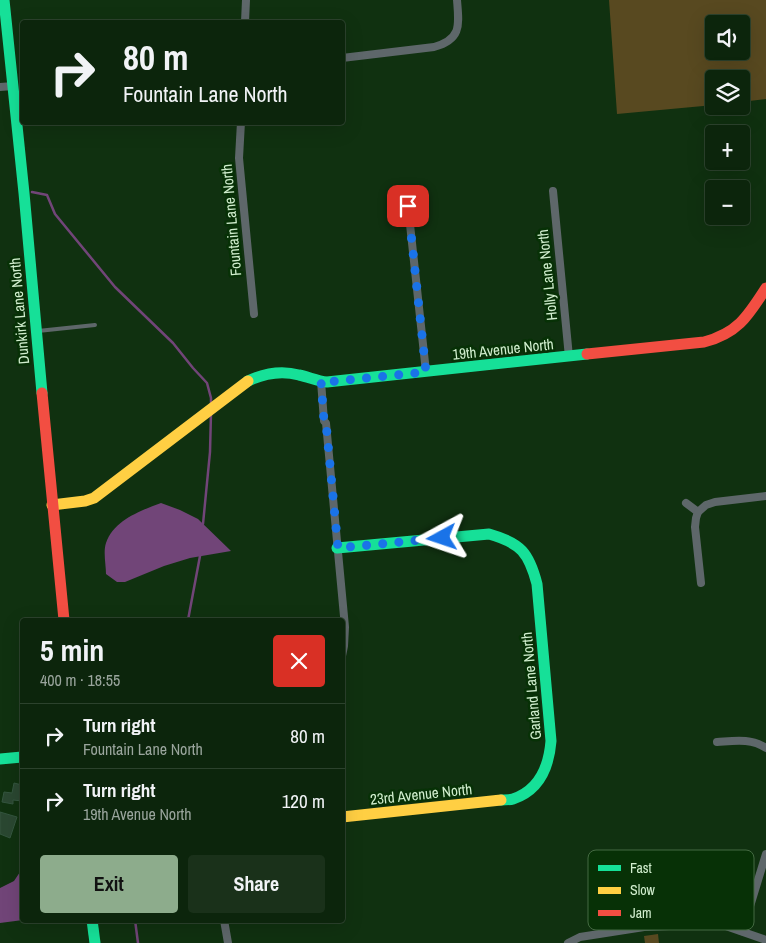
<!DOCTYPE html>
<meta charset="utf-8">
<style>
:root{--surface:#0c250c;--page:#1a311a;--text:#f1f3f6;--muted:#9aa59d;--line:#2c422d;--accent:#8dac8c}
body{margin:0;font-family:"Archivo Narrow",sans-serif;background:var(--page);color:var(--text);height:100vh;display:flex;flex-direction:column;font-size:19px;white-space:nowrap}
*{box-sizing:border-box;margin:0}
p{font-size:16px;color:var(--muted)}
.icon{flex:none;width:28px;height:28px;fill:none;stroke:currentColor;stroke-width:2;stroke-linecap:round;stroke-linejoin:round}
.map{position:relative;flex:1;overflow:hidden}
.drawer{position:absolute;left:20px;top:618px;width:325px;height:305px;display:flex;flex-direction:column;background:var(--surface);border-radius:5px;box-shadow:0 5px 20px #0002,0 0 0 1px var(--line)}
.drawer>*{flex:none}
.banner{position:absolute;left:20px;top:20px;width:325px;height:105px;border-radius:5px;box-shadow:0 5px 20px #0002,0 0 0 1px var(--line);background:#0c250c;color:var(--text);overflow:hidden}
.fabs{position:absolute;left:705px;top:15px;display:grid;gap:10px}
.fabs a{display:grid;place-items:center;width:45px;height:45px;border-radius:5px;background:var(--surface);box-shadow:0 5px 20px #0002,0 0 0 1px var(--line);font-size:25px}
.pin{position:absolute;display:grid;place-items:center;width:42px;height:42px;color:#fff;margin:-21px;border-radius:10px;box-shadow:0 2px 8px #0006}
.me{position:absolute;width:55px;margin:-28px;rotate:265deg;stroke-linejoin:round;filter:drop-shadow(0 0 4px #0008)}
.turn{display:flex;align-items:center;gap:18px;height:105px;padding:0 20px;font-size:22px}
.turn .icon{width:65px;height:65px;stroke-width:2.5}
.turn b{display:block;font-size:35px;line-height:42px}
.round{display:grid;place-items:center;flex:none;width:52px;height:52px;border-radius:5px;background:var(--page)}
.head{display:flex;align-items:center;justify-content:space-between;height:85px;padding:0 20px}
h1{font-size:30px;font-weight:700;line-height:38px}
.action{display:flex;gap:10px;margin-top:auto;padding:10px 20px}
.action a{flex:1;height:58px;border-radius:5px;background:var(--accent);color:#111;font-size:20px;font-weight:700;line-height:58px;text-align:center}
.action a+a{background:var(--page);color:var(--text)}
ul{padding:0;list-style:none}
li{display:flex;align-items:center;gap:15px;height:65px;padding:0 20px;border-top:1px solid var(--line)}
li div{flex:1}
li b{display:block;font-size:19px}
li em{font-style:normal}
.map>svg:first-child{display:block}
</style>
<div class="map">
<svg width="766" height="943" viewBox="0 0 766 943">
<rect width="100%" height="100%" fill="#103110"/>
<g fill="#584920" fill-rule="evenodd">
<path d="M609 0H766V99L741 102V79H714V105L617 114ZM714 24H741V51H714Z"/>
<polygon points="658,934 659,943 645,943 644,936"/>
</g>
<g fill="#714578">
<path d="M161 503 180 510 198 519 231 551 190 558 164 566 125 582H117L106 574C106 565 103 552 106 543 114 520 140 511 161 503Z"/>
<polygon points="22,869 23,920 0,923 0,888 14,881"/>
</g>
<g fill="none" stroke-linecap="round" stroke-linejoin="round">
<g stroke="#714578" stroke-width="2.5">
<polyline points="32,192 47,195 55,214 115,287 173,343 193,368 207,383 211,398 211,403"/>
<polyline points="203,524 210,452 211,413"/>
<polyline points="188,620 200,556"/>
<polyline points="135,920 138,943"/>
</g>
</g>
<g fill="#2a4731" stroke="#34553f">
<polygon points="14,783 22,785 22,801 13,800 13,804 2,802 4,792 12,793"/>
<polygon points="0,812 17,817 10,838 0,834"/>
</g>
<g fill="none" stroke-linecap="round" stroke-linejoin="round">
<polyline stroke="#5e676a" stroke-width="4" points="38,331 95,325"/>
<g stroke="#5e676a" stroke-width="8">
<polyline points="245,22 246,0"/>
<path d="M342 58 434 47C462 39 459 25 457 0"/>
<polyline points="0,87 13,86"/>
<polyline points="241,122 239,158 254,314"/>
<polyline points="553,191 569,357"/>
<polyline points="408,206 426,372"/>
<polyline points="321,381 324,421 326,423 345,627 344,646 342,656"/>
<polyline points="686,503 698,512"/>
<polyline points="701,583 695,527 696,518 698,512 706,505 715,502 766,496"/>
<path d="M717 742C734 741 751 738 766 748"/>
<polyline points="224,920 228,943"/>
<polyline points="741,931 747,916 766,854"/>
<polyline points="568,943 580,937 644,927 720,924 766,940"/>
</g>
<g stroke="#16e098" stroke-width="11">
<polyline points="4,0 24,193 42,393"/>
<path d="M248 381C265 373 281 370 299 375 309 377 317 381 327 382L587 354"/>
<path d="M337 548 489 534C521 543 529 553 537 584L551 741C549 766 540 790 513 799 510 800 505 800 501 800"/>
<polyline points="0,759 22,757"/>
<polyline points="92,920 95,943"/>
</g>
<g stroke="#ffcf43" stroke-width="11">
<polyline points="52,505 85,501 94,498 248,381"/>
<polyline points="342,817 501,800"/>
</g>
<g stroke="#f24e42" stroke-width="11">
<path d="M587 354 704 342C738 333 748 316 766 288"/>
<polyline points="42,393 64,620"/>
</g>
</g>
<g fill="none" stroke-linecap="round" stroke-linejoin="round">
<polyline stroke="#1a73e8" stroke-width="9" stroke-dasharray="0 16.2" points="408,206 426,372 327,382 321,381 324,421 326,423 338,548 442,538"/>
</g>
<g text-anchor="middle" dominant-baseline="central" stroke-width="5" stroke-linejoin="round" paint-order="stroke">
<g font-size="15" fill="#d1eece" stroke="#073106">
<text transform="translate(231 220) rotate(-95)">Fountain Lane North</text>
<text transform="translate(547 275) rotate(-96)">Holly Lane North</text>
<text transform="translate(19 311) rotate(-95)">Dunkirk Lane North</text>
<text transform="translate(503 349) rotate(-6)">19th Avenue North</text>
<text transform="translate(531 686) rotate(-95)">Garland Lane North</text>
<text transform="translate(421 794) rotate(-6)">23rd Avenue North</text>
</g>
</g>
<rect x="588" y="850" width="166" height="80" rx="8" fill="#073106" stroke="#446a42" stroke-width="1"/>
<rect x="598" y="865" width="23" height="6" fill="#16e098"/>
<rect x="598" y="887" width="23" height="7" fill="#ffcf43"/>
<rect x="598" y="910" width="23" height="6" fill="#f24e42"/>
<g font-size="14" fill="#d1eece">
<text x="630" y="873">Fast</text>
<text x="630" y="895">Slow</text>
<text x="630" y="918">Jam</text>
</g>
</svg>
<div class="fabs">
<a><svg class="icon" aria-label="sound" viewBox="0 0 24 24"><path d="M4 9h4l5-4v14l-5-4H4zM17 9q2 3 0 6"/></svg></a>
<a><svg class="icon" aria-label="layers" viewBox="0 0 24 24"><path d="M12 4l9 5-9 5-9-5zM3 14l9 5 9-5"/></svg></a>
<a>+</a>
<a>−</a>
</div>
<div class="pin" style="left:408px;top:206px;background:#d93025"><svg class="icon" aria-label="arrive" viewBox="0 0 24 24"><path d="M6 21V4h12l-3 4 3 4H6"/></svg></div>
<svg class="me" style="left:442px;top:538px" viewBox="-20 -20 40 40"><path d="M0-17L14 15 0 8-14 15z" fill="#1a73e8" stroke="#fff" stroke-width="4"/></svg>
<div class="banner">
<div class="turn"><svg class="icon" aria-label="right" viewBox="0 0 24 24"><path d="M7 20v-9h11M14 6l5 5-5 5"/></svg><div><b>80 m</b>Fountain Lane North</div></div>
</div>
<section class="drawer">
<div class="head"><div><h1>5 min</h1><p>400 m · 18:55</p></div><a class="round" style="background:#d93025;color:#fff"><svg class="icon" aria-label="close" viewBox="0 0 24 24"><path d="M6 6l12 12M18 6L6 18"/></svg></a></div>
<ul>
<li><svg class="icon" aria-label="right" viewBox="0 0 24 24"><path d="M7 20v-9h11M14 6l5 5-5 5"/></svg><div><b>Turn right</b><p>Fountain Lane North</p></div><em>80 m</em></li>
<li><svg class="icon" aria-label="right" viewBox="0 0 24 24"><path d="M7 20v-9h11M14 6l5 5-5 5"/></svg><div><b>Turn right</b><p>19th Avenue North</p></div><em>120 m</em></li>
</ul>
<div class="action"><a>Exit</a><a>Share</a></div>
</section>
</div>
